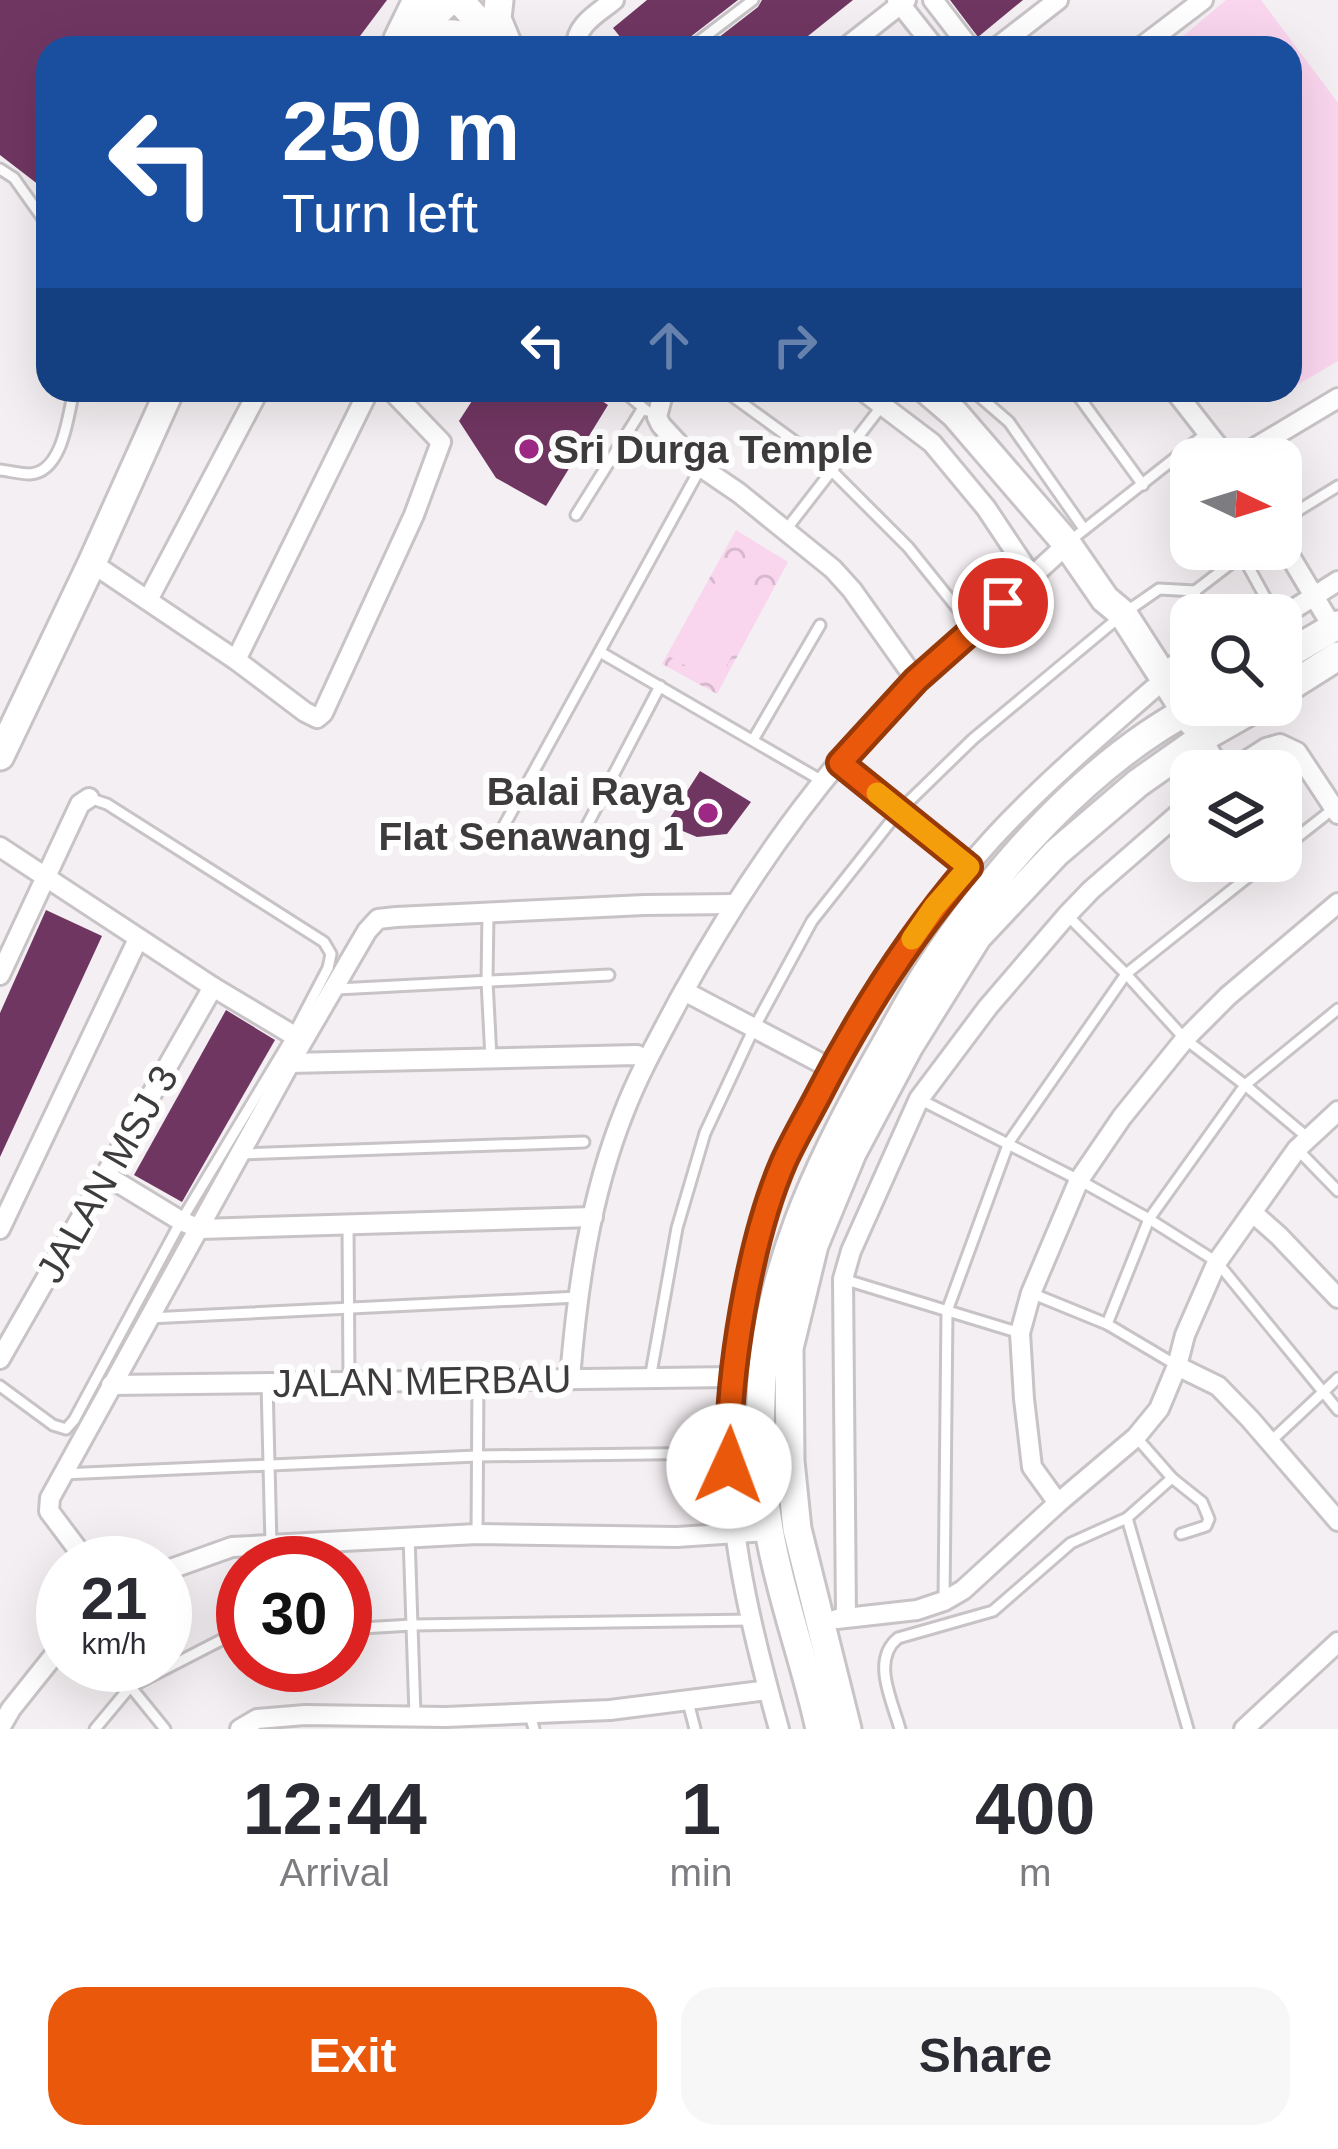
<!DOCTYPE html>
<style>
:root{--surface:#fff;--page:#f7f7f7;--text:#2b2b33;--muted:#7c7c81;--accent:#ea580c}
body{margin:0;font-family:Arial,sans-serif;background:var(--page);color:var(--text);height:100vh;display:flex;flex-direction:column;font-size:45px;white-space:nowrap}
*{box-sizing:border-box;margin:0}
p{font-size:39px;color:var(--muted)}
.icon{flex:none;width:66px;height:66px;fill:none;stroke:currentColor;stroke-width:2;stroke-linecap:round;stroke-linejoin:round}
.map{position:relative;height:1729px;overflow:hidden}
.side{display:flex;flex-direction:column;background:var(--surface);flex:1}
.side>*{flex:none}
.guide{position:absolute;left:36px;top:36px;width:1266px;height:366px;border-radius:36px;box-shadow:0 12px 48px #0002;background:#1a4fa0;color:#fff;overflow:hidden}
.needle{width:78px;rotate:94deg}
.controls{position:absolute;left:1170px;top:438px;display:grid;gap:24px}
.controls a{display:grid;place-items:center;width:132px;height:132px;border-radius:24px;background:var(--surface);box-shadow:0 12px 48px #0002;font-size:60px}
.speed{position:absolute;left:36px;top:1536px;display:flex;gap:24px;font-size:60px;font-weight:700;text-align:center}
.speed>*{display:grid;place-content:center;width:156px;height:156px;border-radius:50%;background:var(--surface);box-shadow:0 12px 48px #0002;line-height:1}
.speed small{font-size:30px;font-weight:400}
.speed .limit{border:18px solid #d22;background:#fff;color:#111}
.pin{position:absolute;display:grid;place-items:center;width:102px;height:102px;color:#fff;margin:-51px;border:6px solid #fff;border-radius:50%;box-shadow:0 3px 12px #0007}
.me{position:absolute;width:132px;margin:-66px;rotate:2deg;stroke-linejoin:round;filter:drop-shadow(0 0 9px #0008)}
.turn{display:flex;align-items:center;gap:42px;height:252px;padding:0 48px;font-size:54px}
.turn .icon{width:156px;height:156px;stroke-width:2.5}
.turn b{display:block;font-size:84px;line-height:102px}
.lanes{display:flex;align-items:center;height:114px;padding:0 48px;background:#0003;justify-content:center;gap:60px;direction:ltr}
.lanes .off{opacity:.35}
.eta{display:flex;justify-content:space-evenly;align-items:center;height:204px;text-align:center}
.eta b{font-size:72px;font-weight:600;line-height:84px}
.primary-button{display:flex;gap:24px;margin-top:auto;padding:24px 48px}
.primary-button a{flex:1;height:138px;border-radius:36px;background:var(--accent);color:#fff;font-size:48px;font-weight:600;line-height:138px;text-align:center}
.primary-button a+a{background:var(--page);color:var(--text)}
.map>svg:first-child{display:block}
</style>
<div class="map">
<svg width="1338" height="1729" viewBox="0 0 1338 1729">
<defs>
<pattern id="park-crowns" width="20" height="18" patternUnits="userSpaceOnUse" patternTransform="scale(3)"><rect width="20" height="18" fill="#fad6ee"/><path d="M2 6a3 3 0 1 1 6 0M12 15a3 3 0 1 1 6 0" fill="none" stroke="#d7b9cd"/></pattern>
</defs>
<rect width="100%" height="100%" fill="#f4eff2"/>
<polygon fill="url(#park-crowns)" points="736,530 788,562 717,694 662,664"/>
<g fill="#fad6ee">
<polygon points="1226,0 1261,0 1338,103 1338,361 1290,389 1290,48 1169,48"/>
<polygon points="711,582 758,609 717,683 670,657"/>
</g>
<g fill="#703662">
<polygon points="0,0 387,0 351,48 48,48 48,192 0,155"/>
<polygon points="647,0 738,0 685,41 681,48 629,48 613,28"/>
<polygon points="762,0 853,0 793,48 705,48 758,7"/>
<polygon points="950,0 1023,0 978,37"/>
<polygon points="479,390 552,390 565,399 572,390 586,390 608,405 546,506 496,478 459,421"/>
<polygon points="700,771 751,802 727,834 697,837 666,824"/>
<polygon points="46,910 102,936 0,1157 0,1013"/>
<polygon points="226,1010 275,1040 182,1202 134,1175"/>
</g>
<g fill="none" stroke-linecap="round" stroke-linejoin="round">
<g stroke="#c8c3c6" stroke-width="15">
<g id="lane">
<polyline points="690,48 753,0"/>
<polyline points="0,169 14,178 48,226"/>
<polyline points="622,390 647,411"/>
<polyline points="724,390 823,462 908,547 974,629"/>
<polyline points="972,390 1009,422 1084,529"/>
<polyline points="1074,390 1143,485"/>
<path d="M0 470C9 471 21 474 30 474 63 472 68 415 74 390"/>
<polyline points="576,515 643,408"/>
<polyline points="1281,521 1338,486"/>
<polyline points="785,531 881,407"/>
<polyline points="1071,540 1208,432"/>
<polyline points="1195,591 1199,615"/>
<polyline points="600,652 824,782"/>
<polyline points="753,740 820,625"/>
<polyline points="583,833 660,686"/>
<polyline points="495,842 701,467"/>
<polyline points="1281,850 1333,809"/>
<polyline points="488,913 487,981 491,1058"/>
<polyline points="1067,915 1126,974 1185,1039 1245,1085 1307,1137"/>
<polyline points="337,989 609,975"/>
<polyline points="919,1099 1079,1180 1149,1219 1217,1262 1338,1410"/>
<polyline points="1297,1149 1338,1191"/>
<polyline points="240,1154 584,1142"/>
<polyline points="348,1224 349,1381"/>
<polyline points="843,1279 1020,1333"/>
<polyline points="1031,1293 1107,1324 1176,1365"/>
<polyline points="149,1318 578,1297"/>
<polyline points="1107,1324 1149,1219 1245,1085 1338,1009"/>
<polyline points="650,1379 677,1228 705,1133 754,1028 812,921 899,811 973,739 1123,614 1159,589 1195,591 1242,555 1275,615"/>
<polyline points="267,1383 271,1545"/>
<polyline points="0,1386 53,1425 66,1429 74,1420 181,1221 293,1035 328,968 331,954 324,942 107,804 89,798"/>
<polyline points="1136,1437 1172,1478 1202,1502 1209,1519 1206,1526 1181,1534"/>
<polyline points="1270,1442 1338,1378"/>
<polyline points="62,1474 477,1456 728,1453"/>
<polyline points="1127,1518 1188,1729"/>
<polyline points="477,1534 478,1380"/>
<polyline points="409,1536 415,1715"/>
<polyline points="944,1601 947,1311 1009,1142 1126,974 1268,861"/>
<polyline points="345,1629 412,1625 752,1620"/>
<polyline points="113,1665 165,1729"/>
<polyline points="688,1702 695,1729"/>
<polyline points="529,1711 534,1729"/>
<polyline points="95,1729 130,1687 229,1636 243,1635"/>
<path d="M900 1729C892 1700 871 1660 898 1638L993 1611 1071 1543 1127 1518 1172 1478"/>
</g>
</g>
<g stroke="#c8c3c6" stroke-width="24">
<g id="street">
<polyline points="897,0 935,48"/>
<polyline points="933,0 970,48"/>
<path d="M576 48C575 25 597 14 614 0"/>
<polyline points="845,48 906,0"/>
<polyline points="996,48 1058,0"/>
<polyline points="1140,48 1203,0"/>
<polyline points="664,390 657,417 661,425 698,465 739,493 833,569 852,590 916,680"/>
<polyline points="862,390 932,443 986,508 1032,577"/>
<polyline points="1174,390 1228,459"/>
<polyline points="1236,459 1338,398"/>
<polyline points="1281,541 1333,628"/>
<polyline points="92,563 236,660 305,712 317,718 323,713 414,515 441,442 391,390"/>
<polyline points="148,600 259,390"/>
<polyline points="1281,617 1338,581"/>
<polyline points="236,660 369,390"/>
<polyline points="1161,673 1191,655"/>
<polyline points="1202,738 1221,771"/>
<polyline points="1189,748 1203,771"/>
<polyline points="840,763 969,867"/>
<polyline points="1230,771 1266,748 1280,744 1297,752 1338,814"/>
<polyline points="0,847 213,987 293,1035"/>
<polyline points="0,975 80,804 89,798"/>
<polyline points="684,991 832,1069"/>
<polyline points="290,1063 637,1055 647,1060"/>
<polyline points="107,1176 181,1221 200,1229 593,1217"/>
<polyline points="1253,1213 1279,1236 1338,1298"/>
<polyline points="0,1229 138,939"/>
<polyline points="0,1359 213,987"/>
<polyline points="1177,1366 1218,1386 1250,1419 1338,1521"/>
<path d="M570 1379C577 1289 590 1197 624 1112 639 1073 660 1036 680 998 744 882 821 769 918 678 967 632 1019 590 1067 544"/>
<polyline points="111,1385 733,1377"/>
<polyline points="1058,1503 1032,1467 1024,1399 1020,1333 1031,1293 1079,1180 1122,1117 1185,1039 1228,996 1338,903"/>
<polyline points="88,1563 49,1511 50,1498 290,1063 367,931 378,919 396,917 644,905 734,904"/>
<polyline points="165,1571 232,1547 477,1534 677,1537 769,1531"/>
<polyline points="846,1617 843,1279 851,1251 919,1099 988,1007 1067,915 1091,890 1191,803"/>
<polyline points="837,1619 917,1610 944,1601 963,1590 1058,1503 1136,1437 1159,1409 1177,1366 1185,1335 1217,1262 1297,1149 1338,1111"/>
<polyline points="0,1728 11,1709 63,1644"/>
<polyline points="240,1729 257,1719 305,1715 446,1717 610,1710 768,1690"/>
<path d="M779 1729C755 1643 732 1551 729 1461 727 1419 733 1376 740 1334 746 1299 751 1262 761 1227 773 1183 794 1142 815 1102 864 1007 921 917 993 838 1042 785 1098 737 1153 689"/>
<polyline points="1244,1729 1338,1642"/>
</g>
</g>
<g stroke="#c8c3c6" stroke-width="33">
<g id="secondary">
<polyline points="459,0 501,46"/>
<polyline points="499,0 497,19 509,48"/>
<polyline points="409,38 450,0"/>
<polyline points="398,39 417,0"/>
<path d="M408 48C444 30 454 28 490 48"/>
<polyline points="927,390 955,414 1067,544 1105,599 1123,614 1193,723"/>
<polyline points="1281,658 1338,625"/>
<polyline points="1281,692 1338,656"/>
<polyline points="0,756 92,563 170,390"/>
<path d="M820 1729C806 1664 782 1601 770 1535 762 1492 759 1443 761 1399 764 1277 819 1162 878 1058 895 1029 910 999 928 971 995 869 1088 762 1198 705"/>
<polyline points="847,1729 797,1529 790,1461 789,1348 814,1245 852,1153 909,1046 977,937 1056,853 1138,783 1202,738 1260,705"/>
</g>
</g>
<use href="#lane" stroke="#fff" stroke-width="9"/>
<use href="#street" stroke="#fff" stroke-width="18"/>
<use href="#secondary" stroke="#fff" stroke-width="27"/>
</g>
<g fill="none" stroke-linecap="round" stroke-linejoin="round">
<g stroke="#983908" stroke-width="30">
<path id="route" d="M729 1466C727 1378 749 1241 784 1161 794 1139 807 1117 818 1096 860 1014 909 937 969 867L840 763 916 680 1003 603"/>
</g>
<use href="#route" stroke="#ea580c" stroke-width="21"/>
<polyline stroke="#f59e0b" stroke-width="21" points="877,793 969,867 934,907 912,939"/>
</g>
<g fill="#9d2985" stroke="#fffefe" stroke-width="4.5">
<circle cx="529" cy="449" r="12"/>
<circle cx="708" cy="813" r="12"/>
</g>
<g text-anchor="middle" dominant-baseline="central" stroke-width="12" stroke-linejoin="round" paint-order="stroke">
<g font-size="39" font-weight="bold" fill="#3d3b3c" stroke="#fffefe" text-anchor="start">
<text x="553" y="449">Sri Durga Temple</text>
<text x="684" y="791" text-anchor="end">Balai Raya<tspan x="684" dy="45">Flat Senawang 1</tspan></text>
</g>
<g font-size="39" fill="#3d3b3c" stroke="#fffefe">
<text transform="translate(107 1174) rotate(-60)">JALAN MSJ 3</text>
<text transform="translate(422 1381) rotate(-1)">JALAN MERBAU</text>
</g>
</g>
</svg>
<div class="controls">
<a><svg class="needle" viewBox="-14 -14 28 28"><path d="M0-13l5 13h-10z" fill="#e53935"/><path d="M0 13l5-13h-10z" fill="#7c7c81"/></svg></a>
<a><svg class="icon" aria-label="search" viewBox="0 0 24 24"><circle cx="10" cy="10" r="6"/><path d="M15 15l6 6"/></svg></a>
<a><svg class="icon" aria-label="layers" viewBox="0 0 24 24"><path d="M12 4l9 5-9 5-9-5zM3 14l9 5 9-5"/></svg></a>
</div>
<div class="speed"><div>21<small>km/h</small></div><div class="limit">30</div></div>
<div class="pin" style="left:1003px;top:603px;background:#d93025"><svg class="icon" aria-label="arrive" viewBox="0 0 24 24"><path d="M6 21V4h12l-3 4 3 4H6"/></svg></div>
<svg class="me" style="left:729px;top:1466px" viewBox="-20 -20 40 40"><circle r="19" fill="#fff"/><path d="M0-13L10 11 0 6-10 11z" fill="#ea580c"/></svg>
<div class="guide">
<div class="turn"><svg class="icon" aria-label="left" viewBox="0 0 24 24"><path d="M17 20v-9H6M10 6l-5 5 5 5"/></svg><div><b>250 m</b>Turn left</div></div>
<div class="lanes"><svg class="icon" aria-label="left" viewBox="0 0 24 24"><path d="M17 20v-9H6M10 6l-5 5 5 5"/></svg><svg class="icon off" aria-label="ahead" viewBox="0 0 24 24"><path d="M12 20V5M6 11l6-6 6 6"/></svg><svg class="icon off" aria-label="right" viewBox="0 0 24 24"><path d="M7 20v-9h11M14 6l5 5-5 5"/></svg></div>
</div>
</div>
<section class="side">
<div class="eta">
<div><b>12:44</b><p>Arrival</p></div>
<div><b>1</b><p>min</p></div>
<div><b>400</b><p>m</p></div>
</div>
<div class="primary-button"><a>Exit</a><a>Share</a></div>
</section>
